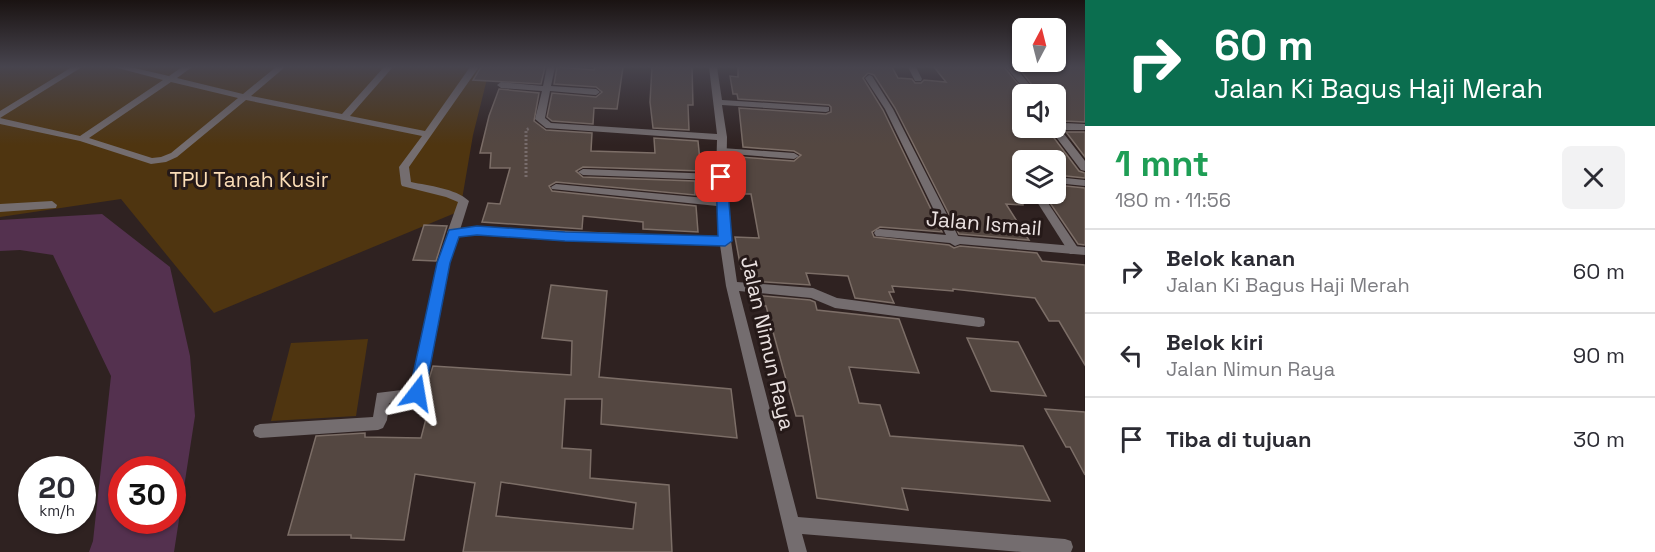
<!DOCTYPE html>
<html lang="id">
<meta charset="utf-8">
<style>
:root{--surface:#fff;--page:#f2f2f3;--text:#2b2b33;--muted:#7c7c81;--line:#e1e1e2}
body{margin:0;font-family:"Space Grotesk",sans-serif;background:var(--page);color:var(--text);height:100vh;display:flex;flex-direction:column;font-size:22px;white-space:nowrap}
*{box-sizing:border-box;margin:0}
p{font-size:20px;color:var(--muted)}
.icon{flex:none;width:33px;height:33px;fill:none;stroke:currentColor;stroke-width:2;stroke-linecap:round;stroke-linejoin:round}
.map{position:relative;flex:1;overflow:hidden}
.sheet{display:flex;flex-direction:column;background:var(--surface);width:570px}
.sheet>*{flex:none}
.banner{background:#0b6e4f;color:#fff;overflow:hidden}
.needle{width:39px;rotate:7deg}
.fabs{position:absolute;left:1012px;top:18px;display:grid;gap:12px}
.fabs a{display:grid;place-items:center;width:54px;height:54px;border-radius:9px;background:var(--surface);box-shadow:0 2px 4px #0004;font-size:30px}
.speed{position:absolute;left:18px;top:456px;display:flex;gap:12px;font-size:30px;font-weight:700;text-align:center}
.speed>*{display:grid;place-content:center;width:78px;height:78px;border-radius:50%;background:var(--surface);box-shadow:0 2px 4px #0004;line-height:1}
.speed small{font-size:15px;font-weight:400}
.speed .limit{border:9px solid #d22;background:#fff;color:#111}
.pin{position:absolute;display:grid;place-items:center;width:51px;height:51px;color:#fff;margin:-26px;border-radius:12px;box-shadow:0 3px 9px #0006}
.me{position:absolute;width:66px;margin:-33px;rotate:14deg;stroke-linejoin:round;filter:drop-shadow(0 0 4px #0008)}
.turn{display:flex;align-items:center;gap:21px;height:126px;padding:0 30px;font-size:27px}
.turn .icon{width:78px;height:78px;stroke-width:2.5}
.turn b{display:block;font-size:42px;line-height:51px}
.round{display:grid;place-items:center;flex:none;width:63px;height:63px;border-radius:9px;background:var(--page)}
.summary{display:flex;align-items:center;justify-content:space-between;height:102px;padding:0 30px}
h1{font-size:36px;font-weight:800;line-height:45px;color:#1e9e55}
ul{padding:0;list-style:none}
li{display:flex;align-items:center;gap:18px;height:84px;padding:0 30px;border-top:2px solid var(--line)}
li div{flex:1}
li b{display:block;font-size:22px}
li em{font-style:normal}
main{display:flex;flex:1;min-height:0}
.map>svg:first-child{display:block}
</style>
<main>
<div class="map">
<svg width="1085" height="552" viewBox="0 0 1085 552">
<rect width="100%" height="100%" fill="#2f2221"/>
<g fill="#4f3510">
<polygon points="0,67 490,67 473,135 460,211 214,313 121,199 0,217"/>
<polygon points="368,339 356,416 271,421 291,343"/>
</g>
<path fill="#54314f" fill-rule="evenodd" d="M102 214 170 267 190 356 195 416 174 552H89L93 541 111 376 53 255 20 250 0 251V220ZM122 470H172V520H122Z"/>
<g fill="#544741" stroke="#7c6e67" stroke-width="1.5" fill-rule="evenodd">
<polygon points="481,67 545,67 541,84 473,80"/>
<polygon points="557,67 594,70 595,67 623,67 617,109 594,108 593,124 552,121 547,117 552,93 596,97 602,92 596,87 554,84"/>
<polygon points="652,67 692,67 693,105 688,105 689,130 653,128 650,102"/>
<polygon points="738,67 892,67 898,78 912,79 915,83 921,83 924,80 946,82 934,67 1004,67 1024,91 1032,91 1032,85 1018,67 1085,67 1085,122 1064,121 1056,124 1056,94 1023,94 1023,128 1049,128 1048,130 1079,171 1085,173 1085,178 1056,175 1056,160 1023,160 1023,205 1006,204 1029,240 959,234 895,108 874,75 868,73 863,78 883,110 942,232 880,227 872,232 874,237 949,245 954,248 960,246 1037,253 1042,261 1085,265 1085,365 1059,321 1049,321 1035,298 953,289 953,291 892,286 894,292 889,292 894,303 855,298 848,276 806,273 810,285 752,281 749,269 741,269 735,237 759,238 751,194 745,194 740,157 794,161 801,155 794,151 743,147 739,108 826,114 831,112 831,107 829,105 738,99 737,94 733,94 730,76 738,77"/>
<polygon points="499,89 539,93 534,121 546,130 592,133 591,151 655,153 654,138 698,141 701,171 583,167 576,171 583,177 695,181 695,195 556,182 549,186 552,191 696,206 698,232 643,229 643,222 583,216 582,229 482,222 488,203 500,204 510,168 490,168 491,153 480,153 489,116"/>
<polygon points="1066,132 1085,132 1085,157"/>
<polygon points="1056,185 1085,188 1085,245 1078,244 1044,194 1056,194"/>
<polygon points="424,225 447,226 436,261 413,260"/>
<path d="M551 285 607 291 599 377 731 389 737 438 601 424 602 399H565L562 448 591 450 590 478 669 485 672 552H463L475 483 415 474 404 540 351 538V535H288L316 436 365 433V437L421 438 432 396 424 395 433 366 571 375 572 341 542 338ZM501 482 636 503 633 529 496 516Z"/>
<polygon points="755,295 810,300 815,302 817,310 899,319 919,373 849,367 859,403 880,405 890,436 1023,446 1050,501 902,488 908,510 817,498 803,416 796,416 766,306 757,305"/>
<polygon points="967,338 1018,342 1046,396 991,391"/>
<polygon points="1045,409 1085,412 1085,475 1070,447 1066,447"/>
</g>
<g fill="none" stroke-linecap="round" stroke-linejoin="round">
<polyline stroke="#786d6c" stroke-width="3" stroke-dasharray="2 2" stroke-linecap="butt" points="526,177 526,130 530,128"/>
<g fill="#746d6f" fill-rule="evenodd">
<polygon points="72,67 82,67 0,118 0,111"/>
<path d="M114 67H130L169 76 182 67H192L177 78 243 94 276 67H285L251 96 342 114 384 67H393L350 116 425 131 470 67H479L409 167 411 182C429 186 455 188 469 201L459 233 453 237 447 233 458 202 446 197 402 186 401 184 399 167 422 136 246 100 177 157 166 162 151 164 80 141 0 124V118L80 136 163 80ZM171 82 238 98 171 153 161 157 152 158 89 138Z"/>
<polygon points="722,148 794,153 799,156 794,159 719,153 717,151"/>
<polygon points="1032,194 1042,194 1080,251 1078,254 1070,254"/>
<polygon points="52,201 57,205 56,208 0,212 0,204"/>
</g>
<g fill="#746d6f" fill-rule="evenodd">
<polygon points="547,67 555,67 551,86 596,89 600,92 596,95 550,91 545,118 551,123 717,134 709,67 717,67 722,100 829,107 829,111 826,112 722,105 727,137 726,189 731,241 737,282 813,288 837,298 979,317 984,318 985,322 984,326 979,327 835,308 811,298 739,291 798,517 1065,539 1071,541 1073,547 1071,552 1022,552 802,534 807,552 789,552 726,286 720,245 477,235 458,237 450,263 428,378 420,399 389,403 387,420 383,428 378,430 260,438 255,436 253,431 255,426 260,424 373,417 377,393 410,389 414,378 438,263 449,230 477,227 719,237 717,206 552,189 551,187 556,184 716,199 716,180 583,175 578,172 583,169 716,174 717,140 546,128 535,119 542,91 501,88 497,85 501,82 543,86"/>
<polygon points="908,67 916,67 922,79 921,81 915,81"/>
<polygon points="1006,67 1015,67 1030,85 1030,89 1024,89"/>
<polygon points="869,75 872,76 893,109 958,236 1085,247 1085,255 960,244 955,246 950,243 876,236 874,233 876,230 880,229 946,235 885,109 865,78"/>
<polygon points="1064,123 1085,124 1085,130 1061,130 1085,161 1085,171 1081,170 1050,129"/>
<polygon points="1056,177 1085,180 1085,186 1056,183"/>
</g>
</g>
<linearGradient id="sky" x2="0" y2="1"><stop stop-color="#1a1312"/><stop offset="0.46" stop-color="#47444e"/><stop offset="1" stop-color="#47444e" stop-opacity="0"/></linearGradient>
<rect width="1085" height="145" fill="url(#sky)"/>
<polygon fill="#1a73e8" stroke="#114b97" stroke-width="1.5" points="721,173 727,177 732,241 725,246 565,241 477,235 459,237 450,263 425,393 422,398 417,400 411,398 409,393 437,263 449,230 477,226 565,232 718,236 716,177"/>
<g text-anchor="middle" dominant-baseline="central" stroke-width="6" stroke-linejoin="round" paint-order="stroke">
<g font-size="21" fill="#fbddb7" stroke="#251918">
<text x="249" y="179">TPU Tanah Kusir</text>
</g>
<g font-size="21" fill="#ebe2e1" stroke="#251918">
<text transform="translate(984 223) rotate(5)">Jalan Ismail</text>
<text transform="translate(768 343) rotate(77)">Jalan Nimun Raya</text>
</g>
</g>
</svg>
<div class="fabs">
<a><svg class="needle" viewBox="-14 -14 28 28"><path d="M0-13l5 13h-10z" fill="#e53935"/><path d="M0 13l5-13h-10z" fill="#7c7c81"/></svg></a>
<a><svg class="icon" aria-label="sound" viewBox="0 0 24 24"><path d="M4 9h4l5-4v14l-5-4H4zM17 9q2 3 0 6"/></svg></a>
<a><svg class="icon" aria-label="layers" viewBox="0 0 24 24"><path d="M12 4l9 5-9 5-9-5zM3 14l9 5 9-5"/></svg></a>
</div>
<div class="speed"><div>20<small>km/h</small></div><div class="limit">30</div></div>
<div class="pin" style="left:721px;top:177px;background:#d93025"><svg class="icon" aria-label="arrive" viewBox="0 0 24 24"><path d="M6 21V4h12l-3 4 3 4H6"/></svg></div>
<svg class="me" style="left:417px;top:393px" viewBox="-20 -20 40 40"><path d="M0-17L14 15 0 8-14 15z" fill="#1a73e8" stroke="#fff" stroke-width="4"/></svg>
</div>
<section class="sheet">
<div class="banner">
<div class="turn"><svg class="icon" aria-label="right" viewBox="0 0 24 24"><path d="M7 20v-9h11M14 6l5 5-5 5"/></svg><div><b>60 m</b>Jalan Ki Bagus Haji Merah</div></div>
</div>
<div class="summary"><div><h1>1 mnt</h1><p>180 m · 11:56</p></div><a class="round"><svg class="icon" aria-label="close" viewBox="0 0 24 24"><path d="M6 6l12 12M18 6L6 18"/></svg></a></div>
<ul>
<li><svg class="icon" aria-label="right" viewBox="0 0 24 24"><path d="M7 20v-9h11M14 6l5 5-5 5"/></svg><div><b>Belok kanan</b><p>Jalan Ki Bagus Haji Merah</p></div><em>60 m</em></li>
<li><svg class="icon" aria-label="left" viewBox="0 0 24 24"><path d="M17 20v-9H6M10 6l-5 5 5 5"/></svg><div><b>Belok kiri</b><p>Jalan Nimun Raya</p></div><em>90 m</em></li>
<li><svg class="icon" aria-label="arrive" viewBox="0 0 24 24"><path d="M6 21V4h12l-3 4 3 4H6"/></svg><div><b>Tiba di tujuan</b></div><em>30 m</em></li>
</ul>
</section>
</main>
